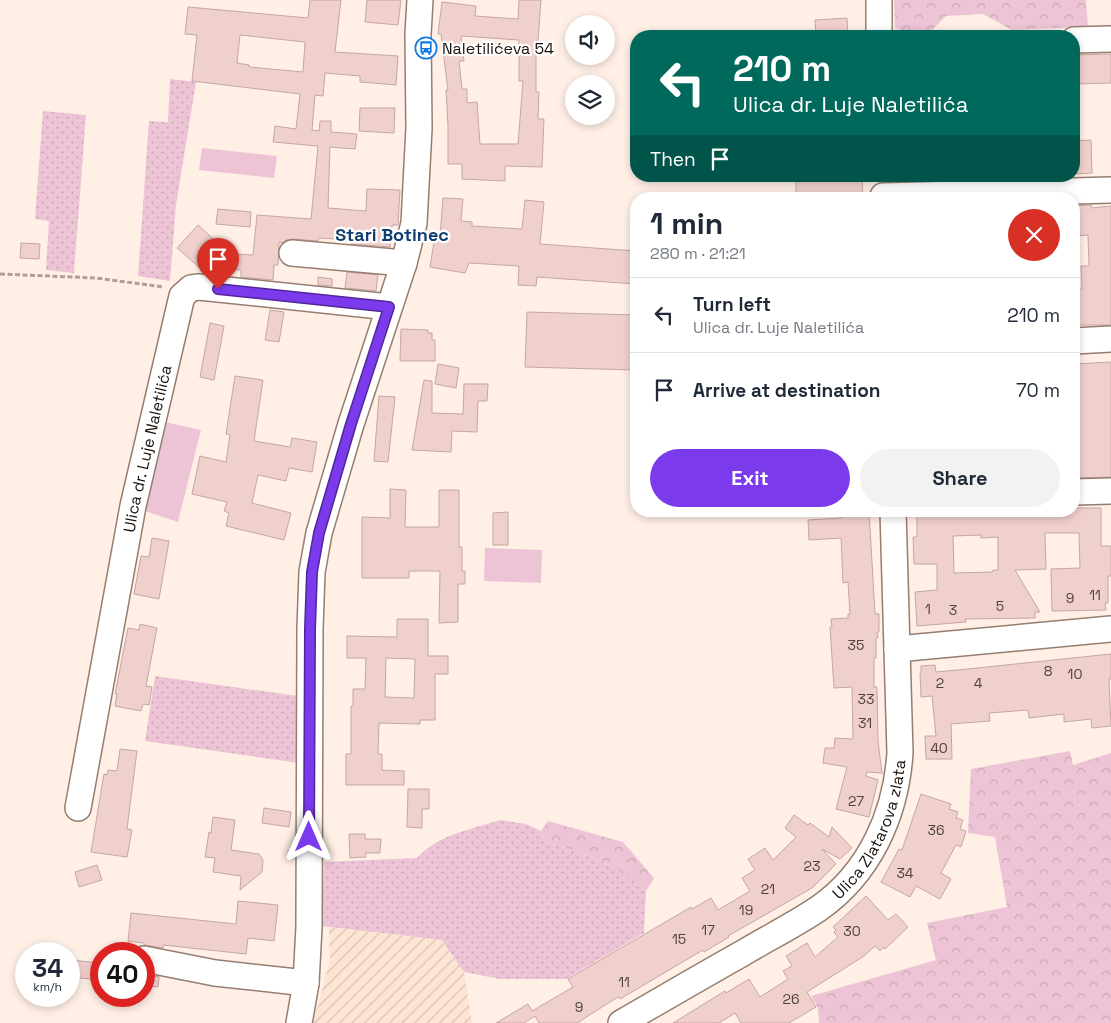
<!DOCTYPE html>
<meta charset="utf-8">
<style>
:root{--surface:#fff;--page:#f2f2f3;--text:#1f2937;--muted:#747a83;--line:#e0e1e3;--accent:#7c3aed}
body{margin:0;font-family:"Space Grotesk",sans-serif;background:var(--page);color:var(--text);height:100vh;display:flex;flex-direction:column;font-size:19px;white-space:nowrap}
*{box-sizing:border-box;margin:0}
p{font-size:16px;color:var(--muted)}
.icon{flex:none;width:28px;height:28px;fill:none;stroke:currentColor;stroke-width:2;stroke-linecap:round;stroke-linejoin:round}
.map{position:relative;flex:1;overflow:hidden}
.panel{position:absolute;left:630px;top:192px;width:450px;height:325px;display:flex;flex-direction:column;background:var(--surface);border-radius:20px;box-shadow:0 2px 8px #0003}
.panel>*{flex:none}
.top-card{position:absolute;left:630px;top:30px;width:450px;height:152px;border-radius:20px;box-shadow:0 2px 8px #0003;background:#00695c;color:#fff;overflow:hidden}
.fabs{position:absolute;left:565px;top:15px;display:grid;gap:10px}
.fabs a{display:grid;place-items:center;width:50px;height:50px;border-radius:50%;background:var(--surface);box-shadow:0 2px 8px #0003;font-size:25px}
.speed{position:absolute;left:15px;top:942px;display:flex;gap:10px;font-size:25px;font-weight:700;text-align:center}
.speed>*{display:grid;place-content:center;width:65px;height:65px;border-radius:50%;background:var(--surface);box-shadow:0 2px 8px #0003;line-height:1}
.speed small{font-size:12px;font-weight:400}
.speed .limit{border:8px solid #d22;background:#fff;color:#111}
.pin{position:absolute;display:grid;place-items:center;width:42px;height:42px;color:#fff;margin:-51px -21px;border-radius:50% 50% 50% 0;rotate:-45deg;box-shadow:0 0 5px #0007}
.pin .icon{rotate:45deg}
.me{position:absolute;width:55px;margin:-28px;rotate:0deg;stroke-linejoin:round;filter:drop-shadow(0 0 4px #0008)}
.turn{display:flex;align-items:center;gap:18px;height:105px;padding:0 20px;font-size:22px}
.turn .icon{width:65px;height:65px;stroke-width:2.5}
.turn b{display:block;font-size:35px;line-height:42px}
.then{display:flex;align-items:center;height:48px;padding:0 20px;background:#0003;gap:10px;font-size:19px}
.round{display:grid;place-items:center;flex:none;width:52px;height:52px;border-radius:26px;background:var(--page)}
.summary{display:flex;align-items:center;justify-content:space-between;height:85px;padding:0 20px}
h1{font-size:30px;font-weight:700;line-height:38px}
.button{display:flex;gap:10px;margin-top:auto;padding:10px 20px}
.button a{flex:1;height:58px;border-radius:30px;background:var(--accent);color:#fff;font-size:20px;font-weight:700;line-height:58px;text-align:center}
.button a+a{background:var(--page);color:var(--text)}
ul{padding:0;list-style:none}
li{display:flex;align-items:center;gap:15px;height:75px;padding:0 20px;border-top:1px solid var(--line)}
li div{flex:1}
li b{display:block;font-size:19px}
li em{font-style:normal}
.map>svg:first-child{display:block}
</style>
<div class="map">
<svg width="1111" height="1023" viewBox="0 0 1111 1023">
<defs>
<pattern id="industrial-furrows" width="10" height="10" patternUnits="userSpaceOnUse" patternTransform="scale(1.25)"><rect width="10" height="10" fill="#fee4d2"/><path d="M-1 1l2-2M0 10L10 0M9 11l2-2" fill="none" stroke="#d9c3b3"/></pattern>
<pattern id="grass-dots" width="8" height="8" patternUnits="userSpaceOnUse" patternTransform="scale(1.25)"><rect width="8" height="8" fill="#edc4d5"/><path d="M2 2h.1M6 6h.1" fill="none" stroke="#cba7b6" stroke-width="1.8" stroke-linecap="round"/></pattern>
<pattern id="forest-crowns" width="20" height="18" patternUnits="userSpaceOnUse" patternTransform="scale(1.25)"><rect width="20" height="18" fill="#edc4d5"/><path d="M2 6a3 3 0 1 1 6 0M12 15a3 3 0 1 1 6 0" fill="none" stroke="#cba7b6"/></pattern>
</defs>
<rect width="100%" height="100%" fill="#ffefe5"/>
<polygon fill="url(#industrial-furrows)" points="329,927 442,940 464,972 472,1023 313,1023 330,960"/>
<g fill="url(#grass-dots)">
<polygon points="170,79 196,82 176,205 170,281 138,276 149,121 168,122"/>
<polygon points="43,111 86,115 74,273 46,270 49,221 35,219"/>
<polygon points="155,676 298,696 299,763 145,741"/>
<path d="M500 820 526 824 541 831 546 842 582 853 615 868 646 891 644 933 566 979H500L464 972 442 940 322 926 324 862 417 858C437 835 472 829 500 820Z"/>
</g>
<g fill="url(#forest-crowns)">
<polygon points="894,0 1086,0 1088,27 1012,30 983,14 946,16 932,30 905,32 895,28"/>
<polygon points="1070,751 1073,765 1111,753 1111,1023 819,1023 818,1008 811,996 936,960 927,923 1007,907 995,837 968,833 971,769"/>
<polygon points="548,821 623,842 654,878 646,891 615,868 582,853 546,842 541,831"/>
</g>
<g fill="#edc4d5">
<polygon points="202,148 277,156 274,178 199,170"/>
<polygon points="160,421 201,430 178,522 139,509"/>
<polygon points="485,548 542,550 541,583 484,581"/>
</g>
<g fill="#f0d0cd" stroke="#c5a6a4" fill-rule="evenodd">
<path d="M310 0H341L335 52 398 56 396 85 360 82V76L325 73 323 96 315 95 312 130 319 131 320 121H331V132L357 134 355 149 330 147 328 208 366 211 367 189 400 190 398 225H392L390 247 351 244 352 240 319 238 318 241 293 239 286 240 283 243 279 242 278 265H274L273 280 241 277V270L229 269 230 254 253 255 257 215 311 219 318 146 273 142 275 126 296 129 300 94 192 81 197 35 185 34 188 7 308 18ZM240 35 305 42 303 72 249 67V65L237 63Z"/>
<polygon points="367,0 401,0 398,25 365,22"/>
<path d="M519 0H541L538 41H536V92H539L538 119H544L542 167 505 166V181L462 179V164H448V125L446 90H448L441 34H438L442 2 476 6 475 16 518 19ZM461 36 519 40V81H523L518 144H480L477 102 467 103V89H462L459 61H464Z"/>
<polygon points="847,18 848,36 816,36 815,20"/>
<polygon points="1111,54 1111,83 1074,84 1074,55"/>
<polygon points="360,108 395,108 394,133 359,131"/>
<polygon points="1091,140 1092,173 1074,174 1074,141"/>
<polygon points="796,176 862,176 863,199 796,199"/>
<polygon points="443,198 463,199 461,221 472,222 472,226 522,229 525,200 544,202 540,244 636,251 636,284 537,277 536,286 518,285 519,266 469,263 465,273 430,267 435,236 440,237"/>
<polygon points="1091,205 1092,208 1111,206 1111,325 1074,325 1074,290 1082,289 1081,266 1089,266 1088,235 1074,236 1074,206"/>
<polygon points="218,209 251,212 250,227 216,224"/>
<polygon points="198,225 220,245 200,268 177,248"/>
<polygon points="21,243 40,244 39,259 20,258"/>
<polygon points="347,272 378,275 376,291 345,288"/>
<polygon points="318,277 332,279 332,286 318,285"/>
<polygon points="270,310 284,312 279,342 265,340"/>
<polygon points="527,312 636,315 636,370 525,367"/>
<polygon points="210,323 224,326 214,380 200,377"/>
<polygon points="401,329 428,330 428,333 432,333 432,340 435,340 435,361 400,361"/>
<polygon points="1111,362 1111,477 1074,478 1074,447 1076,447 1074,416 1074,364"/>
<polygon points="438,364 459,368 456,388 435,384"/>
<polygon points="235,376 263,380 254,441 290,447 292,438 317,442 312,472 289,468 286,481 258,475 252,503 291,513 284,540 226,526 229,513 224,511 227,502 192,494 200,456 226,462 230,435 226,434"/>
<polygon points="424,380 432,381 432,413 463,414 464,384 488,384 487,401 478,401 477,432 452,431 451,452 412,450"/>
<polygon points="379,396 395,397 388,462 374,461"/>
<polygon points="390,489 406,490 405,527 439,527 439,490 459,490 459,547 462,547 462,571 465,571 465,584 458,584 458,622 439,623 440,571 409,571 409,578 362,578 362,517 390,518"/>
<path d="M1074 508H1101V546H1111V576H1108V603H1105L1106 610 1052 611 1051 569 1080 568 1079 533H1045L1046 569 1015 570 1040 612H1035V618L965 619 966 622 917 626 915 592 937 590V564H914L913 537H917V513L1074 511ZM981 535V538L998 537V570H993L992 572 954 573 953 536Z"/>
<polygon points="841,511 869,511 875,614 879,614 879,632 877,632 878,638 876,638 876,658 874,658 874,687 877,687 878,741 882,773 867,772 866,776 878,780 869,817 836,809 847,767 823,763 825,748 834,748 835,738 853,739 852,687 834,688 830,627 832,627 831,619 848,618 848,614 850,614 848,582 843,583 841,538 809,540 808,520 841,518"/>
<polygon points="508,512 508,545 493,545 493,513"/>
<polygon points="152,538 169,541 159,599 134,594 141,556 149,557"/>
<path d="M397 619H428V656H448V674H435V720H420V724L379 723 378 754H382V770L404 771V785H346V754H351V706H353V689H365L366 658H347V636L397 637ZM386 658 415 659 414 698 385 697Z"/>
<polygon points="140,624 157,628 146,686 152,687 149,705 143,704 141,711 115,706 117,694 115,694 128,628 139,630"/>
<polygon points="1111,654 1111,679 1109,679 1111,726 1092,728 1091,719 1064,722 1064,714 1029,718 1028,710 989,713 990,721 951,724 952,759 926,759 925,736 936,736 932,696 921,697 920,673 921,673 921,666 935,665 936,672 958,670"/>
<polygon points="120,749 137,751 127,829 132,830 127,857 91,852 104,774 107,775 108,770 117,771"/>
<polygon points="408,789 429,789 429,809 422,809 422,828 407,827"/>
<polygon points="921,794 951,804 949,809 958,812 956,818 963,820 960,829 966,831 961,847 956,845 941,873 951,879 940,899 916,886 910,897 881,882 899,849 902,850"/>
<polygon points="264,808 291,812 289,827 262,823"/>
<polygon points="794,815 808,825 810,823 829,837 832,827 852,848 840,859 822,849 836,864 812,888 728,936 729,937 704,952 703,950 620,999 618,997 577,1023 539,1023 535,1016 524,1023 496,1023 528,1004 532,1011 573,987 568,979 691,907 692,909 711,898 718,910 750,891 742,878 755,870 748,859 765,848 773,860 796,837 785,828"/>
<polygon points="213,817 235,820 231,850 259,854 263,860 262,872 240,890 241,876 213,872 215,858 205,857 209,832 211,833"/>
<polygon points="349,834 365,834 365,839 381,839 380,853 365,853 366,857 350,858"/>
<polygon points="97,865 102,880 79,887 75,872"/>
<polygon points="866,896 888,920 896,914 908,927 885,949 884,947 880,951 875,946 864,956 807,992 816,1007 789,1023 741,1023 735,1013 719,1023 673,1023 725,991 726,993 749,979 760,997 788,979 783,971 792,966 786,956 807,943 815,957 838,937 834,932 836,930 833,927"/>
<polygon points="238,901 278,905 274,941 248,938 246,954 163,945 163,948 144,945 144,943 128,941 131,913 236,924"/>
<polygon points="69,960 101,963 101,980 69,977"/>
<polygon points="144,974 159,977 158,987 144,985"/>
</g>
<g fill="none" stroke-linecap="round" stroke-linejoin="round">
<g stroke="#957e6f" stroke-width="28">
<g id="minor">
<polyline points="879,0 879,36"/>
<polyline points="1074,40 1111,39"/>
<polyline points="883,196 1111,190"/>
<polyline points="292,253 404,263"/>
<polyline points="1074,341 1111,339"/>
<polyline points="1074,492 1111,491"/>
<polyline points="897,649 1111,629"/>
<path id="s1" d="M78 808 133 506 182 296 191 288 199 287 389 307"/>
<polyline points="144,959 215,973 306,983"/>
<polyline points="299,1023 306,983 309,927 310,629 312,572 319,533 351,424 404,263 414,223 419,128 418,34 420,0"/>
<path id="s2" d="M621 1023C661 1000 702 976 743 953 768 938 794 925 818 909 870 873 896 814 900 753L893 511"/>
</g>
</g>
<polyline stroke="#aea097" stroke-width="3" stroke-dasharray="5 2.5" stroke-linecap="butt" points="0,274 96,278 164,287"/>
<use href="#minor" stroke="#fff" stroke-width="25"/>
</g>
<g fill="none" stroke-linecap="round" stroke-linejoin="round">
<g stroke="#51269a" stroke-width="12">
<polyline id="route" points="218,289 389,307 351,424 319,533 312,572 310,629 309,837"/>
</g>
<use href="#route" stroke="#7c3aed" stroke-width="9"/>
</g>
<defs>
<g id="bus-ring" transform="scale(1.125)"><circle r="9.5" fill="#fff" stroke="#0f79e0" stroke-width="1.5"/><path d="M-5-6H5V4H4V6H2V4H-2V6H-4V4H-5ZM-3.5-4V0h7V-4ZM-3.5 1.2v1.5H-2V1.2ZM2 1.2v1.5H3.5V1.2Z" fill="#0f79e0"/></g>
</defs>
<g fill-rule="evenodd">
<use href="#bus-ring" x="426" y="48"/>
</g>
<g text-anchor="middle" dominant-baseline="central" stroke-width="4.5" stroke-linejoin="round" paint-order="stroke">
<g font-size="14" fill="#50413c">
<text x="1095" y="595">11</text>
<text x="1070" y="598">9</text>
<text x="1000" y="606">5</text>
<text x="928" y="609">1</text>
<text x="953" y="610">3</text>
<text x="856" y="645">35</text>
<text x="1048" y="671">8</text>
<text x="1075" y="674">10</text>
<text x="940" y="683">2</text>
<text x="978" y="683">4</text>
<text x="866" y="699">33</text>
<text x="865" y="723">31</text>
<text x="939" y="748">40</text>
<text x="856" y="801">27</text>
<text x="936" y="830">36</text>
<text x="812" y="866">23</text>
<text x="905" y="873">34</text>
<text x="768" y="889">21</text>
<text x="746" y="910">19</text>
<text x="708" y="930">17</text>
<text x="852" y="931">30</text>
<text x="679" y="939">15</text>
<text x="624" y="982">11</text>
<text x="791" y="999">26</text>
<text x="579" y="1007">9</text>
</g>
<g font-size="16" fill="#1a110b" stroke="#fff" text-anchor="start">
<text x="442" y="48">Naletilićeva 54</text>
</g>
<g font-size="16" fill="#1a110b" stroke="#fff">
<text stroke="none"><textPath href="#s1" startOffset="366">Ulica dr. Luje Naletilića</textPath></text>
<text stroke="none"><textPath href="#s2" startOffset="326">Ulica Zlatarova zlata</textPath></text>
</g>
<g font-size="18" font-weight="bold" fill="#103d70" stroke="#fff">
<text x="392" y="234">Stari Botinec</text>
</g>
</g>
</svg>
<div class="fabs">
<a><svg class="icon" aria-label="sound" viewBox="0 0 24 24"><path d="M4 9h4l5-4v14l-5-4H4zM17 9q2 3 0 6"/></svg></a>
<a><svg class="icon" aria-label="layers" viewBox="0 0 24 24"><path d="M12 4l9 5-9 5-9-5zM3 14l9 5 9-5"/></svg></a>
</div>
<div class="speed"><div>34<small>km/h</small></div><div class="limit">40</div></div>
<div class="pin" style="left:218px;top:289px;background:#d93025"><svg class="icon" aria-label="arrive" viewBox="0 0 24 24"><path d="M6 21V4h12l-3 4 3 4H6"/></svg></div>
<svg class="me" style="left:309px;top:837px" viewBox="-20 -20 40 40"><path d="M0-17L14 15 0 8-14 15z" fill="#7c3aed" stroke="#fff" stroke-width="4"/></svg>
<div class="top-card">
<div class="turn"><svg class="icon" aria-label="left" viewBox="0 0 24 24"><path d="M17 20v-9H6M10 6l-5 5 5 5"/></svg><div><b>210 m</b>Ulica dr. Luje Naletilića</div></div>
<div class="then">Then<svg class="icon" aria-label="arrive" viewBox="0 0 24 24"><path d="M6 21V4h12l-3 4 3 4H6"/></svg></div>
</div>
<section class="panel">
<div class="summary"><div><h1>1 min</h1><p>280 m · 21:21</p></div><a class="round" style="background:#d93025;color:#fff"><svg class="icon" aria-label="close" viewBox="0 0 24 24"><path d="M6 6l12 12M18 6L6 18"/></svg></a></div>
<ul>
<li><svg class="icon" aria-label="left" viewBox="0 0 24 24"><path d="M17 20v-9H6M10 6l-5 5 5 5"/></svg><div><b>Turn left</b><p>Ulica dr. Luje Naletilića</p></div><em>210 m</em></li>
<li><svg class="icon" aria-label="arrive" viewBox="0 0 24 24"><path d="M6 21V4h12l-3 4 3 4H6"/></svg><div><b>Arrive at destination</b></div><em>70 m</em></li>
</ul>
<div class="button"><a>Exit</a><a>Share</a></div>
</section>
</div>
